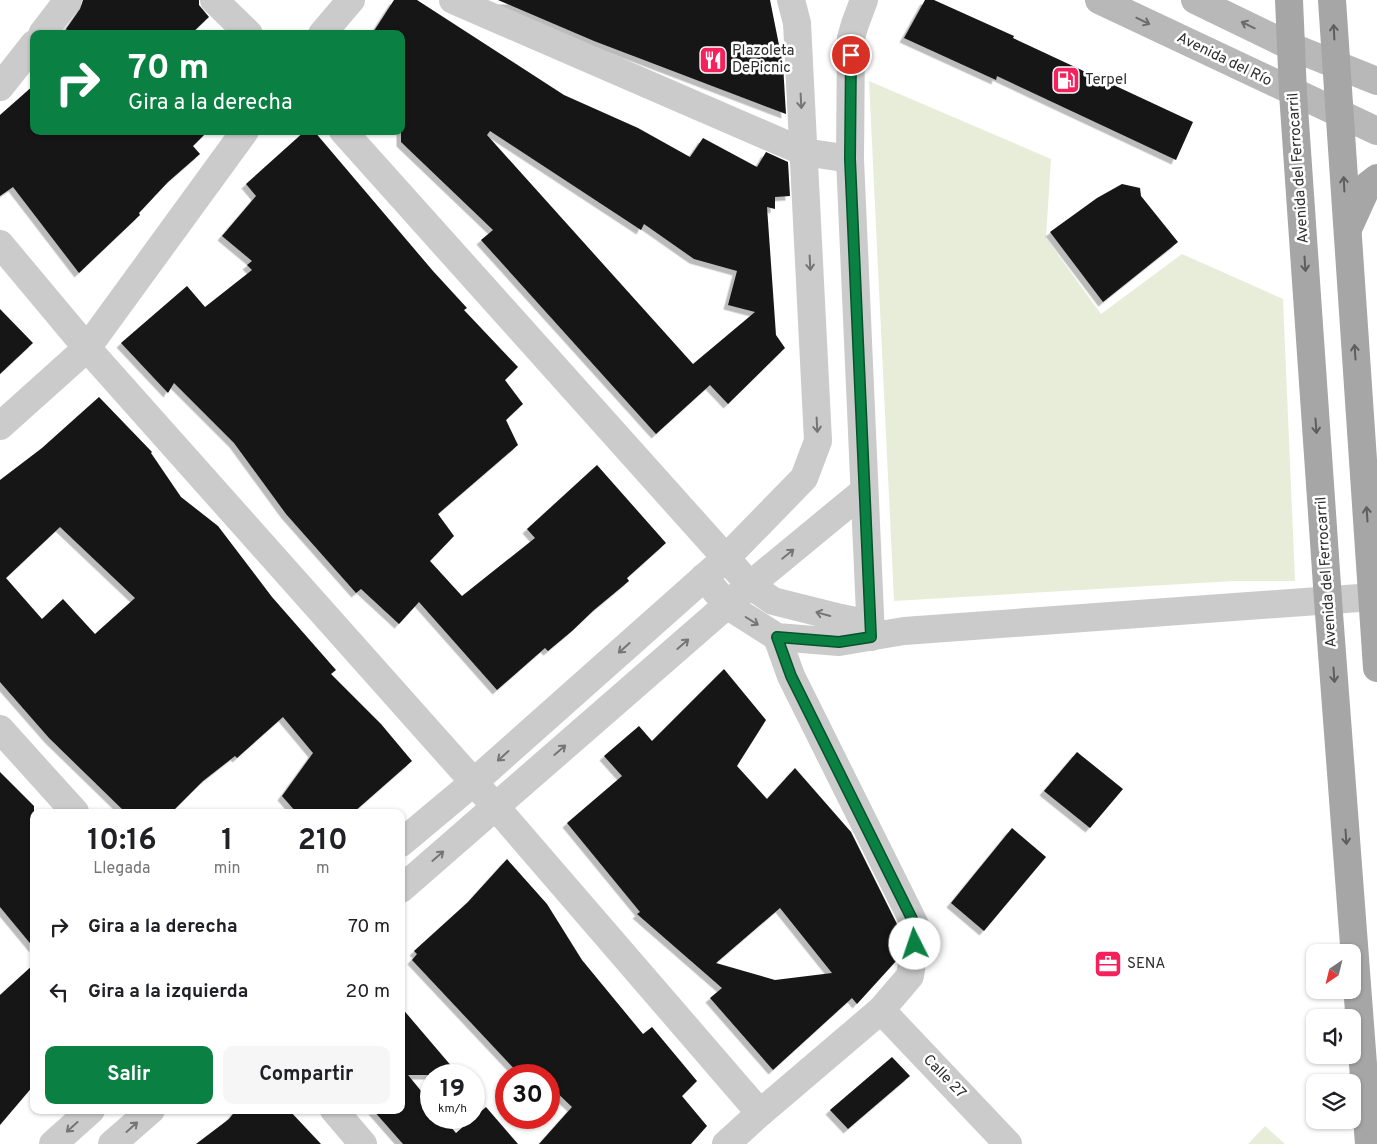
<!DOCTYPE html>
<html lang="es">
<meta charset="utf-8">
<style>
:root{--surface:#fff;--page:#f6f6f6;--text:#202124;--muted:#757577;--accent:#0b8043}
body{margin:0;font-family:Overpass,sans-serif;background:var(--page);color:var(--text);height:100vh;display:flex;flex-direction:column;font-size:19px;white-space:nowrap}
*{box-sizing:border-box;margin:0}
p{font-size:16px;color:var(--muted)}
.icon{flex:none;width:28px;height:28px;fill:none;stroke:currentColor;stroke-width:2;stroke-linecap:round;stroke-linejoin:round}
.map{position:relative;flex:1;overflow:hidden}
.details{position:absolute;left:30px;top:809px;width:375px;height:305px;display:flex;flex-direction:column;background:var(--surface);border-radius:10px;box-shadow:0 1px 4px #0004}
.details>*{flex:none}
.guide{position:absolute;left:30px;top:30px;width:375px;height:105px;border-radius:10px;box-shadow:0 1px 4px #0004;background:#0b8043;color:#fff;overflow:hidden}
.needle{width:32px;rotate:215deg}
.buttons{position:absolute;left:1306px;top:944px;display:grid;gap:10px}
.buttons a{display:grid;place-items:center;width:55px;height:55px;border-radius:10px;background:var(--surface);box-shadow:0 1px 4px #0004;font-size:25px}
.speed{position:absolute;left:420px;top:1064px;display:flex;gap:10px;font-size:25px;font-weight:700;text-align:center}
.speed>*{display:grid;place-content:center;width:65px;height:65px;border-radius:50%;background:var(--surface);box-shadow:0 1px 4px #0004;line-height:1}
.speed small{font-size:12px;font-weight:400}
.speed .limit{border:8px solid #d22;background:#fff;color:#111}
.pin{position:absolute;display:grid;place-items:center;width:42px;height:42px;color:#fff;margin:-21px;border:2px solid #fff;border-radius:50%;box-shadow:0 1px 5px #0007}
.me{position:absolute;width:55px;margin:-28px;rotate:356deg;stroke-linejoin:round;filter:drop-shadow(0 0 4px #0008)}
.turn{display:flex;align-items:center;gap:18px;height:105px;padding:0 15px;font-size:22px}
.turn .icon{width:65px;height:65px;stroke-width:2.5}
.turn b{display:block;font-size:35px;line-height:42px}
.eta{display:flex;justify-content:space-evenly;align-items:center;height:85px;text-align:center}
.eta b{font-size:30px;font-weight:700;line-height:35px}
.primary-button{display:flex;gap:10px;margin-top:auto;padding:10px 15px}
.primary-button a{flex:1;height:58px;border-radius:10px;background:var(--accent);color:#fff;font-size:20px;font-weight:700;line-height:58px;text-align:center}
.primary-button a+a{background:var(--page);color:var(--text)}
ul{padding:0;list-style:none}
li{display:flex;align-items:center;gap:15px;height:65px;padding:0 15px}
li div{flex:1}
li b{display:block;font-size:19px}
li em{font-style:normal}
.map>svg:first-child{display:block}
</style>
<div class="map">
<svg width="1377" height="1144" viewBox="0 0 1377 1144">
<defs>
<filter id="shadow"><feDropShadow dx="-4.5" dy="4.5" stdDeviation="0" flood-color="#0004"/></filter>
</defs>
<rect width="100%" height="100%" fill="#fff"/>
<g fill="#e8edda">
<polygon points="869,81 1051,159 1046,238 1101,314 1182,254 1283,299 1295,581 1234,581 894,601"/>
<polygon points="1265,1126 1285,1144 1248,1144"/>
</g>
<g fill="#151515" fill-rule="evenodd" filter="url(#shadow)">
<polygon points="83,0 199,0 199,5 209,17 191,34 70,34 66,29 80,9"/>
<path d="M394 0H417L564 95 638 128 690 157 703 138 757 167 766 152 788 162 790 196 775 197V209L767 207 776 335 785 348 728 404 710 385 656 434 481 240 493 230 401 142V34H372ZM490 131 641 230 644 224 694 259 737 271 728 305 755 312 693 364 487 135Z"/>
<polygon points="498,0 770,0 783,65 786,114 594,41"/>
<polygon points="925,0 934,0 1014,36 1013,38 1193,122 1176,160 997,76 996,80 904,38"/>
<polygon points="34,85 34,131 208,131 193,146 200,154 168,182 139,213 140,215 79,273 13,187 0,196 0,115"/>
<polygon points="305,131 314,131 433,271 467,308 464,310 518,367 505,380 523,404 506,420 518,445 438,514 454,536 430,561 462,596 535,538 527,529 597,465 666,543 627,578 629,581 594,610 572,631 548,651 545,648 497,690 419,602 399,624 361,589 356,593 286,514 234,443 174,383 168,393 121,343 187,286 205,307 252,270 247,265 252,261 222,236 256,196 246,184"/>
<polygon points="1122,184 1140,188 1141,196 1178,242 1103,302 1050,232 1097,198"/>
<polygon points="0,309 33,343 0,374"/>
<path d="M99 397 152 452 151 453 181 497 218 526 272 597 336 670 331 674 381 724 412 761 354 812H296L282 796 313 753 283 717 237 758 235 756 203 781 172 812H125L49 738 0 682V480L42 448ZM60 527 135 598 95 634 63 599 42 619 6 578Z"/>
<path d="M724 669 766 720 737 766 767 799 795 768 851 832 901 932 897 960 857 1004 852 998 773 1070 710 998 722 988 637 914 640 912 567 823 622 776 604 756 639 726 652 741ZM780 908 832 973 775 980 716 963Z"/>
<polygon points="1077,752 1123,789 1090,828 1044,791"/>
<polygon points="0,772 34,806 34,948 0,907"/>
<polygon points="1012,828 1046,857 984,931 951,903"/>
<polygon points="507,859 547,904 582,960 643,1034 652,1027 697,1081 682,1096 707,1126 691,1144 539,1144 572,1107 549,1085 549,1075 520,1075 412,960 417,954 414,951 468,902"/>
<polygon points="34,964 34,1085 0,1125 0,995"/>
<polygon points="401,1007 459,1075 408,1075 431,1103 431,1118 443,1118 456,1133 486,1107 518,1144 403,1144 373,1110 401,1110"/>
<polygon points="892,1057 910,1076 848,1129 830,1110"/>
<polygon points="236,1110 289,1110 321,1144 196,1144 229,1119"/>
</g>
<g fill="none" stroke-linecap="round" stroke-linejoin="round">
<g stroke="#cbcbcb" stroke-width="28">
<polyline points="214,0 249,34"/>
<polyline points="453,0 804,152 850,159"/>
<polyline points="864,0 855,24 851,38 850,159 871,637"/>
<polyline points="42,34 68,0"/>
<polyline points="322,34 351,0"/>
<polyline points="0,87 34,44"/>
<polyline points="343,131 750,585 773,601 841,618 871,624"/>
<polyline points="0,244 87,348 495,806 760,1113"/>
<polyline points="0,426 87,348 245,131"/>
<polyline points="704,577 728,606 777,637 839,642 904,631 1373,597"/>
<polyline points="0,729 75,812"/>
<polyline points="401,843 474,782 726,558 804,478 818,441 797,23 791,0"/>
<polyline points="401,889 750,585 864,491"/>
<polyline points="881,1010 1008,1144"/>
<polyline points="334,1110 363,1144"/>
<polyline points="53,1144 91,1110"/>
<polyline points="112,1144 151,1110"/>
<polyline points="726,1144 760,1113 881,1010 910,976 917,929 791,676 777,637"/>
</g>
<g stroke="#b8b8b8" stroke-width="28">
<polyline points="1099,0 1377,131"/>
<polyline points="1195,0 1292,47 1377,81"/>
</g>
<g stroke="#a6a6a6" stroke-width="28">
<polyline points="1289,0 1293,93 1328,600 1369,1144"/>
<polyline points="1332,0 1377,668"/>
<polyline points="1348,229 1368,185 1377,178"/>
</g>
</g>
<defs><path id="oneway-shaft" d="M-6 0H5M1.5-3L5.5 0L1.5 3" fill="none" stroke-width="1.6" stroke-linecap="round" stroke-linejoin="round" transform="scale(1.25)"/></defs>
<g stroke="#6c6c6c">
<use href="#oneway-shaft" transform="translate(1143 21) rotate(26)"/>
<use href="#oneway-shaft" transform="translate(1248 25) rotate(-154)"/>
</g>
<g stroke="#5e5e5e">
<use href="#oneway-shaft" transform="translate(1334 32) rotate(-93)"/>
<use href="#oneway-shaft" transform="translate(1344 184) rotate(-93)"/>
<use href="#oneway-shaft" transform="translate(1305 264) rotate(86)"/>
<use href="#oneway-shaft" transform="translate(1355 352) rotate(-94)"/>
<use href="#oneway-shaft" transform="translate(1316 426) rotate(86)"/>
<use href="#oneway-shaft" transform="translate(1367 514) rotate(-94)"/>
<use href="#oneway-shaft" transform="translate(1334 675) rotate(86)"/>
<use href="#oneway-shaft" transform="translate(1346 837) rotate(86)"/>
</g>
<g stroke="#757575">
<use href="#oneway-shaft" transform="translate(801 101) rotate(87)"/>
<use href="#oneway-shaft" transform="translate(810 263) rotate(87)"/>
<use href="#oneway-shaft" transform="translate(817 425) rotate(87)"/>
<use href="#oneway-shaft" transform="translate(788 554) rotate(-39)"/>
<use href="#oneway-shaft" transform="translate(823 614) rotate(-165)"/>
<use href="#oneway-shaft" transform="translate(752 621) rotate(32)"/>
<use href="#oneway-shaft" transform="translate(683 644) rotate(-41)"/>
<use href="#oneway-shaft" transform="translate(624 648) rotate(138)"/>
<use href="#oneway-shaft" transform="translate(560 750) rotate(-41)"/>
<use href="#oneway-shaft" transform="translate(503 756) rotate(138)"/>
<use href="#oneway-shaft" transform="translate(438 856) rotate(-41)"/>
<use href="#oneway-shaft" transform="translate(72 1127) rotate(138)"/>
<use href="#oneway-shaft" transform="translate(132 1127) rotate(-42)"/>
</g>
<g fill="none" stroke-linecap="round" stroke-linejoin="round">
<g stroke="#07532c" stroke-width="12">
<polyline id="route" points="851,55 850,159 871,637 839,642 777,637 791,676 917,929 915,944"/>
</g>
<use href="#route" stroke="#0b8043" stroke-width="9"/>
</g>
<defs>
<g id="restaurant-square" transform="scale(1.4375)"><rect x="-9" y="-9" width="18" height="18" rx="4" fill="#f4215c" stroke="#fff"/><path d="M-5-6h1v4h1v-4h1v4h1v-4h1v5L-1.5 .5V6h-2V.5L-5-1ZM5-6V6H3V1.5H1.5Q1.5-4 5-6Z" fill="#fff"/></g>
<g id="fuel-square" transform="scale(1.4375)"><rect x="-9" y="-9" width="18" height="18" rx="4" fill="#f4215c" stroke="#fff"/><path d="M-5.5-6h7V0h2V4h1.3V-2.5L3-4.5l.8-.8L6-3V5H2.5V1h-1V6h-7ZM-4.2-4.7v3.2H.2V-4.7Z" fill="#fff"/></g>
<g id="office-square" transform="scale(1.4375)"><rect x="-9" y="-9" width="18" height="18" rx="4" fill="#f4215c" stroke="#fff"/><path d="M-6-3h4V-5.5h4V-3h4V5H-6ZM-1-4.5V-3h2v-1.5ZM-6 0V1H6V0Z" fill="#fff"/></g>
</defs>
<g fill-rule="evenodd">
<use href="#restaurant-square" x="713" y="60"/>
<use href="#fuel-square" x="1066" y="80"/>
<use href="#office-square" x="1108" y="964"/>
</g>
<g text-anchor="middle" dominant-baseline="central" stroke-width="5" stroke-linejoin="round" paint-order="stroke">
<g font-size="15" fill="#2e2e2e" stroke="#fff" text-anchor="start">
<text x="732" y="51">Plazoleta<tspan x="732" dy="17">DePicnic</tspan></text>
<text x="1085" y="80">Terpel</text>
<text x="1127" y="964">SENA</text>
</g>
<g font-size="15" fill="#2e2e2e" stroke="#fff">
<text transform="translate(1224 60) rotate(26)">Avenida del Río</text>
<text transform="translate(1299 168) rotate(-94)">Avenida del Ferrocarril</text>
<text transform="translate(1327 572) rotate(-94)">Avenida del Ferrocarril</text>
<text transform="translate(944 1077) rotate(46)">Calle 27</text>
</g>
</g>
</svg>
<div class="buttons">
<a><svg class="needle" viewBox="-14 -14 28 28"><path d="M0-13l5 13h-10z" fill="#e53935"/><path d="M0 13l5-13h-10z" fill="#757577"/></svg></a>
<a><svg class="icon" aria-label="sound" viewBox="0 0 24 24"><path d="M4 9h4l5-4v14l-5-4H4zM17 9q2 3 0 6"/></svg></a>
<a><svg class="icon" aria-label="layers" viewBox="0 0 24 24"><path d="M12 4l9 5-9 5-9-5zM3 14l9 5 9-5"/></svg></a>
</div>
<div class="speed"><div>19<small>km/h</small></div><div class="limit">30</div></div>
<div class="pin" style="left:851px;top:55px;background:#d93025"><svg class="icon" aria-label="arrive" viewBox="0 0 24 24"><path d="M6 21V4h12l-3 4 3 4H6"/></svg></div>
<svg class="me" style="left:915px;top:944px" viewBox="-20 -20 40 40"><circle r="19" fill="#fff"/><path d="M0-13L10 11 0 6-10 11z" fill="#0b8043"/></svg>
<div class="guide">
<div class="turn"><svg class="icon" aria-label="right" viewBox="0 0 24 24"><path d="M7 20v-9h11M14 6l5 5-5 5"/></svg><div><b>70 m</b>Gira a la derecha</div></div>
</div>
<section class="details">
<div class="eta">
<div><b>10:16</b><p>Llegada</p></div>
<div><b>1</b><p>min</p></div>
<div><b>210</b><p>m</p></div>
</div>
<ul>
<li><svg class="icon" aria-label="right" viewBox="0 0 24 24"><path d="M7 20v-9h11M14 6l5 5-5 5"/></svg><div><b>Gira a la derecha</b></div><em>70 m</em></li>
<li><svg class="icon" aria-label="left" viewBox="0 0 24 24"><path d="M17 20v-9H6M10 6l-5 5 5 5"/></svg><div><b>Gira a la izquierda</b></div><em>20 m</em></li>
</ul>
<div class="primary-button"><a>Salir</a><a>Compartir</a></div>
</section>
</div>
